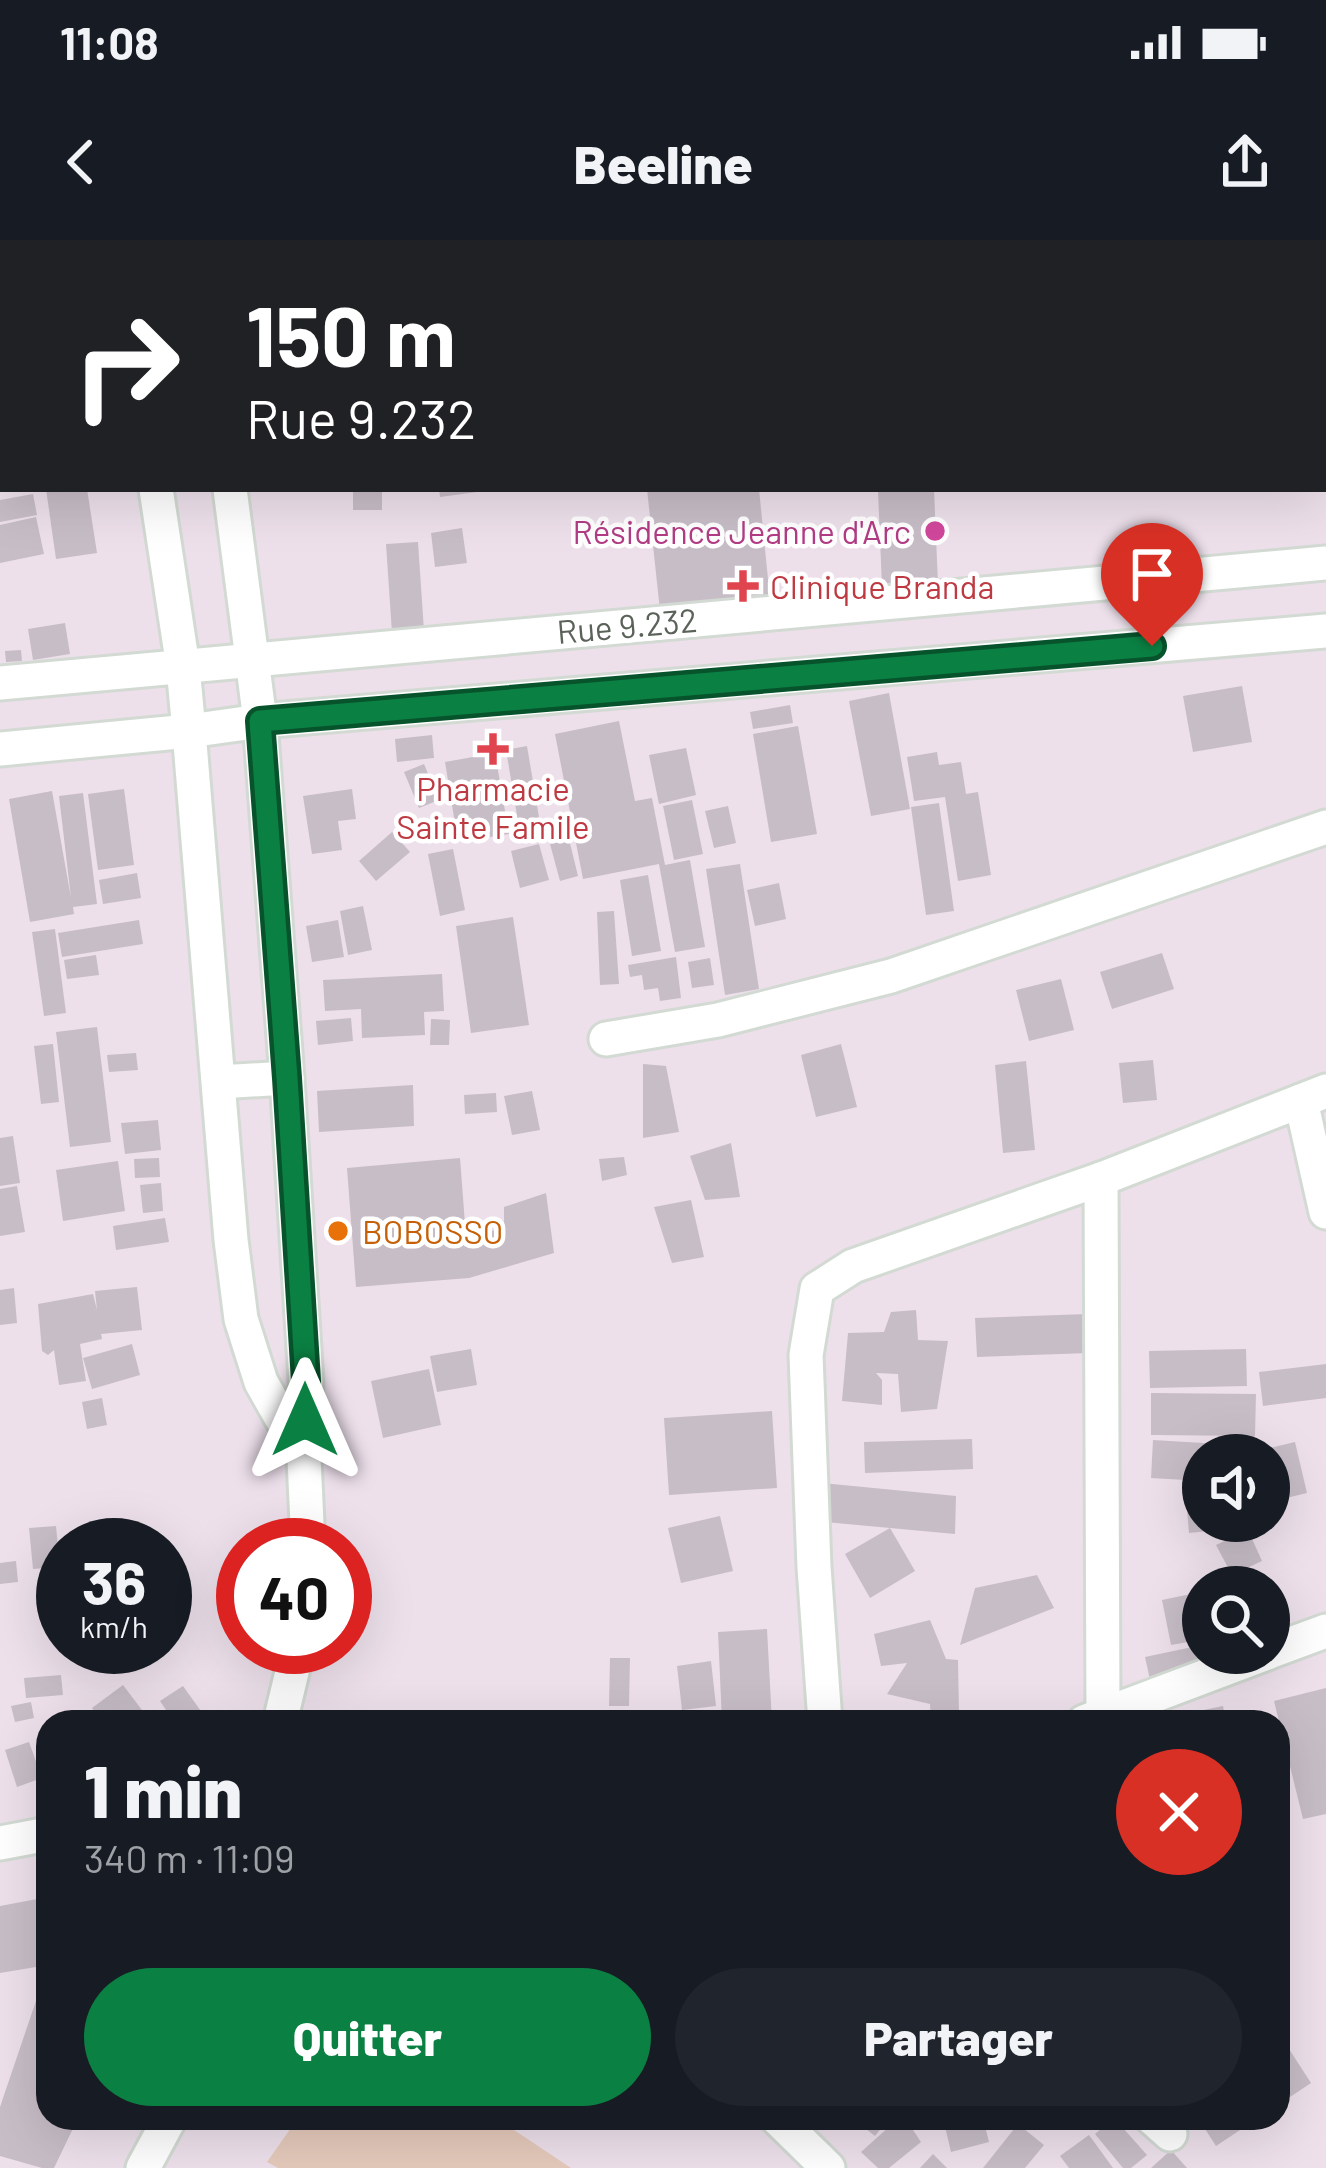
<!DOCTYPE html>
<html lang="fr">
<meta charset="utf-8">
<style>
:root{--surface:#171b24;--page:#20242c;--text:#f1f3f6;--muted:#9ea1a6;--accent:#0b8043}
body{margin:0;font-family:Barlow,sans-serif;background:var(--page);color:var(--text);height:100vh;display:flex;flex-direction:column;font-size:45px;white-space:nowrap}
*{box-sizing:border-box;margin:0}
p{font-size:39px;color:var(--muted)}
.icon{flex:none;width:66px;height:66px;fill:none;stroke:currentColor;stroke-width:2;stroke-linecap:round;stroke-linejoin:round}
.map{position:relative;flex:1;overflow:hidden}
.drawer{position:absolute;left:36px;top:1470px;width:1254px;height:420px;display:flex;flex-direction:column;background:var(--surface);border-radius:36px;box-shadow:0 12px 48px #0002}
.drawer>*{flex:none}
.banner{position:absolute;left:0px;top:0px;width:1326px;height:252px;box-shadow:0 12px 48px #0002;background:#202124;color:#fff;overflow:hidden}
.fabs{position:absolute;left:1182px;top:1194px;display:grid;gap:24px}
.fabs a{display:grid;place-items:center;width:108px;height:108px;border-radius:50%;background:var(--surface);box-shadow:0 12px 48px #0002;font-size:60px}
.speed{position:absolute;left:36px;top:1278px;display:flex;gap:24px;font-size:60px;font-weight:700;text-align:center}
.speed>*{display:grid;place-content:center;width:156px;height:156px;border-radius:50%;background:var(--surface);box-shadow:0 12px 48px #0002;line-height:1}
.speed small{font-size:30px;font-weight:400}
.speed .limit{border:18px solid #d22;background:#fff;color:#111}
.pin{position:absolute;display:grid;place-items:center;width:102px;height:102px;color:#fff;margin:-123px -51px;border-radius:50% 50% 50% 0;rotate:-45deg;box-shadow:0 0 12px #0007}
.pin .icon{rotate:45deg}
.me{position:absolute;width:132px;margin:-66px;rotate:0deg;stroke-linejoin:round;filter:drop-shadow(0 0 9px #0008)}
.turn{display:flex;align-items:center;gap:42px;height:252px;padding:0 48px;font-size:54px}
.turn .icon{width:156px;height:156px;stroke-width:2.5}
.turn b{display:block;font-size:84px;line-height:102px}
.round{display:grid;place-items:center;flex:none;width:126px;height:126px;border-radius:63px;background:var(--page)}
.headline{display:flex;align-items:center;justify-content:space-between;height:204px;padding:0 48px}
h1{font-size:72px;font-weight:800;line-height:90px}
.primary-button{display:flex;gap:24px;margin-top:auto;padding:24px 48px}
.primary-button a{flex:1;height:138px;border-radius:72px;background:var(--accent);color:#fff;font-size:48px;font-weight:800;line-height:138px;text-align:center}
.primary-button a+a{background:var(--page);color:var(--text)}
.status{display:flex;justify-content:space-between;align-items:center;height:84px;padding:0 60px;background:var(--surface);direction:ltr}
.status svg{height:33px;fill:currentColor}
header{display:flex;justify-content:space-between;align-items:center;height:156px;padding:0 48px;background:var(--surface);font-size:54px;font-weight:800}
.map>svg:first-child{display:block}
</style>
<div class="status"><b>11:08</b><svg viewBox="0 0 49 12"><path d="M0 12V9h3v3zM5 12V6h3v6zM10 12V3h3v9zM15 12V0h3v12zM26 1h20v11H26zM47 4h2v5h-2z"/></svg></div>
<header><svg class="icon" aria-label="back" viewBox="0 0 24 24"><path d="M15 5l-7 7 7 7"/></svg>Beeline<svg class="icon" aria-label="share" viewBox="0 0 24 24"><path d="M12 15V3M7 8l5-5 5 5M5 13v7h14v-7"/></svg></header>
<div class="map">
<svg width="1326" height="1928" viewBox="0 0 1326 1928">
<rect width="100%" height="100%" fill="#ede0eb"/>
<polygon fill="#e5cabb" points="298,1878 496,1878 571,1928 278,1928 267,1922"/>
<g fill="#c7bdc7">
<polygon points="46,249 87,249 97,313 56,319"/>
<rect x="353" y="249" width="29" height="21"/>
<polygon points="439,249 477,249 477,252 440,257"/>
<polygon points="647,249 759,249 770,359 660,371"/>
<polygon points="934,249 938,344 882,347 878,251"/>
<polygon points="33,254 37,275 0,282 0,260"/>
<polygon points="36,277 44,314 0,323 0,285"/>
<polygon points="462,288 467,323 435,327 431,293"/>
<polygon points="418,302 424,391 392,393 386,304"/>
<polygon points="65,383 70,414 33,420 28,389"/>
<polygon points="21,410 22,421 6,422 5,411"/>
<polygon points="1242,446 1252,502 1193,512 1183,456"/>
<polygon points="889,453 910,569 871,576 849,461"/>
<polygon points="790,465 793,483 753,489 750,472"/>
<polygon points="619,481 635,561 652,558 665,625 690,620 705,707 675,712 659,624 583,639 555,494"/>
<polygon points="798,486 817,594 771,602 753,494"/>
<polygon points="432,495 434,518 397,522 395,499"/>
<polygon points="527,506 541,589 520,593 506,510"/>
<polygon points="686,508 696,555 659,564 649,515"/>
<polygon points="937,512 939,525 961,522 966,554 978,552 991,635 958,641 945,557 914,561 907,517"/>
<polygon points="495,513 509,594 458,602 445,522"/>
<polygon points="424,524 439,560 419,568 404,532"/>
<polygon points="124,549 134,625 98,630 88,554"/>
<polygon points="352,549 356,579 338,581 342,610 312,614 303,556"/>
<polygon points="52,551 71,658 59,556 83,553 97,664 73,667 74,674 30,682 9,559"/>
<polygon points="692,560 703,614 674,620 663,566"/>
<polygon points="939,563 954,671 926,675 911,567"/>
<polygon points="728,566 736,603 714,608 705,571"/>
<polygon points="392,592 410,612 376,641 359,621"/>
<polygon points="569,599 578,636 560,641 550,604"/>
<polygon points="539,604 549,640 520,648 511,611"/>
<polygon points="453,609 465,670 440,676 428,614"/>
<polygon points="740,624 759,749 725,755 706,629"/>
<polygon points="137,633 141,658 103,664 99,640"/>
<polygon points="648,635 661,711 632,716 620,640"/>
<polygon points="779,643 786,679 755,686 747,650"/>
<polygon points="363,666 372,710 348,715 340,671"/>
<polygon points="614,671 619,744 600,745 597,672"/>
<polygon points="513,677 529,785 471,793 456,686"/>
<polygon points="139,680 143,704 62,717 58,693"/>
<polygon points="338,680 344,717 312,722 306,686"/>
<polygon points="55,689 66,773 44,776 32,692"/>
<polygon points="1162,713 1174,749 1112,769 1100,732"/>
<polygon points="96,715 99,735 67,739 64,720"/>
<polygon points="676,717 681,758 660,761 658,748 644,750 642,735 630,737 628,725"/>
<polygon points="710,718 714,745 692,748 688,722"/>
<polygon points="442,734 444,771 424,772 425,795 362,798 361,769 325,771 323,740"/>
<polygon points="1061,739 1074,790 1029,801 1016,750"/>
<polygon points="351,778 353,801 318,805 316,781"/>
<polygon points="431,779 450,780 449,805 430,805"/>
<polygon points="97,787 111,902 70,907 56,792"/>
<polygon points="53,804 59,862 41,864 34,806"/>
<polygon points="841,804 857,867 816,877 801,815"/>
<polygon points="136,813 138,830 109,832 107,815"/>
<polygon points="1153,820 1157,860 1123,863 1119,823"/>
<polygon points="1026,821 1035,910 1003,913 995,825"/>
<polygon points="643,824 666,826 679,892 643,898"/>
<polygon points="413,845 414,886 319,892 317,851"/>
<polygon points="532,851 540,890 512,895 504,856"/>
<polygon points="496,853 497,872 465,874 464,855"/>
<polygon points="158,880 161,910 125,914 121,883"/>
<polygon points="13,896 20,943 0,946 0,898"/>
<polygon points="731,903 740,957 705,960 690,916"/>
<polygon points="624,917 627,935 602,941 599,919"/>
<polygon points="159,918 160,937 135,938 134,919"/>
<polygon points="460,918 466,997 504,988 504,967 546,953 554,1013 469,1038 356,1047 347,928"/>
<polygon points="118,921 125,971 63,981 56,930"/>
<polygon points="161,943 163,971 143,973 140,945"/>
<polygon points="17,946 25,992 0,996 0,949"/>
<polygon points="691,960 704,1017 672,1023 654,967"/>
<polygon points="165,978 169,1002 116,1010 113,986"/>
<polygon points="137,1047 142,1090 101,1094 102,1099 80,1104 86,1141 59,1145 54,1110 48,1115 42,1111 38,1064 93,1054 97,1070 95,1051"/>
<polygon points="14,1048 17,1083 0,1085 0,1050"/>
<polygon points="916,1070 918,1100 948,1101 937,1169 901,1172 898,1134 876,1133 882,1140 882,1165 842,1161 848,1093 884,1092 891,1072"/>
<polygon points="1088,1074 1090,1113 977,1117 975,1078"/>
<polygon points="132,1104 140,1135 92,1149 83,1118"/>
<polygon points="471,1109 477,1145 437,1152 430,1116"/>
<polygon points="1246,1109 1247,1146 1150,1148 1149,1111"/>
<polygon points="1326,1124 1326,1158 1263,1166 1259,1132"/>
<polygon points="429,1129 441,1185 383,1198 371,1141"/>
<polygon points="1151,1153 1256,1154 1255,1196 1151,1195"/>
<polygon points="102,1158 107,1185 87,1189 82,1162"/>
<polygon points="772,1171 777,1248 669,1255 664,1178"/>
<polygon points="972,1199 973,1229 865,1233 864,1202"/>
<polygon points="1153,1200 1253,1206 1252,1215 1203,1215 1203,1241 1151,1238"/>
<polygon points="1295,1202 1307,1253 1282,1259 1270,1208"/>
<polygon points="822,1243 956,1256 955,1294 825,1282"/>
<polygon points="1203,1256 1203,1281 1274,1281 1274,1284 1189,1293 1186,1258"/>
<polygon points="720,1276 733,1331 681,1343 668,1288"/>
<polygon points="56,1286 60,1327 33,1329 29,1288"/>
<polygon points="890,1288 915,1331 870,1358 845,1314"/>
<polygon points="1248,1290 1262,1321 1232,1335 1216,1305"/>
<polygon points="16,1321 18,1342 0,1344 0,1323"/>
<polygon points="1037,1335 1054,1368 960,1405 975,1348"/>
<polygon points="1191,1354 1200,1400 1171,1405 1162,1360"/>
<polygon points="1269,1361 1279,1363 1287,1394 1269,1397"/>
<polygon points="930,1380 946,1419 958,1420 959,1476 948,1482 931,1482 930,1464 887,1454 907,1423 881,1426 874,1394"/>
<polygon points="767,1389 772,1482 722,1482 718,1392"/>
<polygon points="1202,1405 1206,1428 1150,1440 1145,1417"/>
<polygon points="81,1407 132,1407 109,1432"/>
<polygon points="610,1418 630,1418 629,1466 609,1466"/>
<polygon points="711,1421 716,1466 682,1470 677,1426"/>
<polygon points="61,1435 63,1455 26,1458 24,1438"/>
<polygon points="123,1445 151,1482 102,1482 92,1468"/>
<polygon points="183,1446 203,1474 192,1482 174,1482 160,1461"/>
<polygon points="1326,1448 1326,1574 1303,1579 1274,1461"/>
<polygon points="31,1462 34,1478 15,1482 11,1466"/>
<polygon points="1223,1466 1226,1482 1180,1482 1179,1475"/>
<polygon points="29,1502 42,1538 17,1547 5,1510"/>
<polygon points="48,1657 48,1725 0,1733 0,1666"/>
<polygon points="38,1755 48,1758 48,1878 78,1878 54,1928 42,1928 0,1916 0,1867"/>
<polygon points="1278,1792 1311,1843 1278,1865"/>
<polygon points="852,1878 889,1878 875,1896"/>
<polygon points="899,1878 905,1878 921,1902 889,1928 878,1928 861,1912"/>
<polygon points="943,1878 983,1878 989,1902 951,1912"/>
<polygon points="1114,1878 1147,1915 1131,1928 1123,1928 1095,1894"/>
<polygon points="1198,1878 1258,1878 1216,1906"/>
<polygon points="1018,1884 1044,1905 1025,1928 983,1928"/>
<polygon points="1089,1895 1113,1928 1069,1928 1060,1916"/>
<polygon points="1171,1910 1187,1928 1151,1928"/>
<polygon points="933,1914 947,1928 920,1928"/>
</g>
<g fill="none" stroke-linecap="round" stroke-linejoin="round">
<g stroke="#d3dad3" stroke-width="39">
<g id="minor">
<polyline points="120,0 120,3"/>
<polyline points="197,0 197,3"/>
<polyline points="518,0 519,3"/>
<polyline points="1323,40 1326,39"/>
<polyline points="0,210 3,209"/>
<polyline points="156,249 183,427 189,491 231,1000 241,1079 261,1142 304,1218"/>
<polyline points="230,249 260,481 287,838 306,1141 304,1219 308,1305"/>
<polyline points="0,443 1326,323"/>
<polyline points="0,509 189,491 260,481 1326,391"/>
<polyline points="606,799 718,780 891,736 1326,587"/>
<polyline points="219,842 287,838"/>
<polyline points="1301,861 1326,972"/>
<polyline points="1101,939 1103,1475"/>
<polyline points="1269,1412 1326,1391"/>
<polyline points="280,1482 298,1407"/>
<polyline points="825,1482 814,1327 806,1115 817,1049 853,1026 1101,939 1326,851"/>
<polyline points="1084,1482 1267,1413"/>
<polyline points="0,1603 48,1594"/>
<polyline points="777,1878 828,1928"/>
<polyline points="1152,1878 1170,1894"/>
<polyline points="143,1928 170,1878"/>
</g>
</g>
<use href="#minor" stroke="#fff" stroke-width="33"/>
</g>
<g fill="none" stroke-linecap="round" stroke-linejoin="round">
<g stroke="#07532c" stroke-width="30">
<polyline id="route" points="305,1180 306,1141 287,838 260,481 1152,406"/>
</g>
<use href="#route" stroke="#0b8043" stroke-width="21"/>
</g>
<circle fill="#d1479c" stroke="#fff" stroke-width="4.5" cx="935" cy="291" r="12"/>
<g fill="#e0444e" stroke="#fff" stroke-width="4.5">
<path d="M737 328h12v12h12v12h-12v12h-12v-12h-12v-12h12z"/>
<path d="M487 491h12v12h12v12h-12v12h-12v-12h-12v-12h12z"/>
</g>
<circle fill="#e8710a" stroke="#fff" stroke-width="4.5" cx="338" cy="991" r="12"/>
<g text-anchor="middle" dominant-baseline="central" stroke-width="9" stroke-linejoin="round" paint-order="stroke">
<g font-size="33" fill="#b23c85" stroke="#fff" text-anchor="end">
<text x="911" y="291">Résidence Jeanne d'Arc</text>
</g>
<g font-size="33" fill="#be3a42" stroke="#fff" text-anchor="start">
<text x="770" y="346">Clinique Branda</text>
<text x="493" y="548" text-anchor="middle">Pharmacie<tspan x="493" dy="38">Sainte Famile</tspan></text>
</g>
<g font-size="33" fill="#5a6259" stroke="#fff">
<text transform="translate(627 385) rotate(-5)">Rue 9.232</text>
</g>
<g font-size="33" fill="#c56008" stroke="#fff" text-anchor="start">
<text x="362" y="991">BOBOSSO</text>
</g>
</g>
</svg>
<div class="fabs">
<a><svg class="icon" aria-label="sound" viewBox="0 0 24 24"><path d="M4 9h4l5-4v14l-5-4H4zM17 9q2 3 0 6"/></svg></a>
<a><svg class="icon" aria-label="search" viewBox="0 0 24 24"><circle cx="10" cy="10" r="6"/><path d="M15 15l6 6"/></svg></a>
</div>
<div class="speed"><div>36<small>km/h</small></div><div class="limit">40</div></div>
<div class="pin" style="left:1152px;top:406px;background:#d93025"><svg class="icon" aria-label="arrive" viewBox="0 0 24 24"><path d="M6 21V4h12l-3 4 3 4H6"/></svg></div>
<svg class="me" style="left:305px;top:1180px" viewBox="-20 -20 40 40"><path d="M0-17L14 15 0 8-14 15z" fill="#0b8043" stroke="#fff" stroke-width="4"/></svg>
<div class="banner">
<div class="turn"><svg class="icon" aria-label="right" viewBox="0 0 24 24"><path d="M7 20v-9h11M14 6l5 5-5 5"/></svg><div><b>150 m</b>Rue 9.232</div></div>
</div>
<section class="drawer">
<div class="headline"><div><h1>1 min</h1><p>340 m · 11:09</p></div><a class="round" style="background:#d93025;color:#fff"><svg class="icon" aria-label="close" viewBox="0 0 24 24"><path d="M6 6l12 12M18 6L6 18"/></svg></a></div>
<div class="primary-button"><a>Quitter</a><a>Partager</a></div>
</section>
</div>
